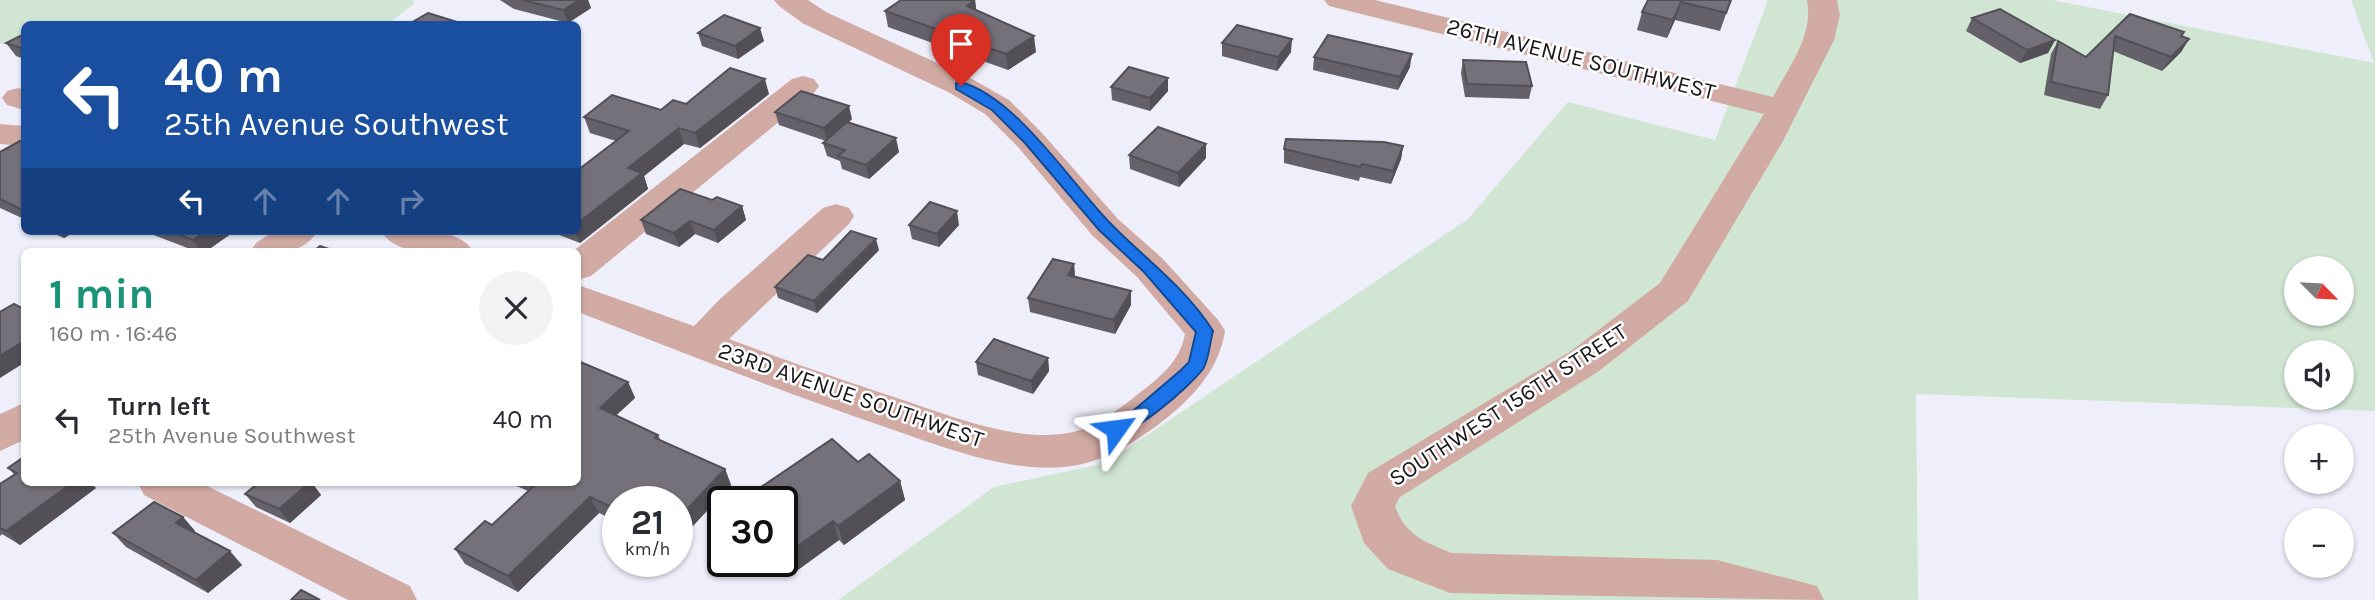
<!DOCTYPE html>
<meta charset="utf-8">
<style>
:root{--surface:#fff;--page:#f2f2f3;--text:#2b2b33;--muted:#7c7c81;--accent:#1a9379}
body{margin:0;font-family:Karla,sans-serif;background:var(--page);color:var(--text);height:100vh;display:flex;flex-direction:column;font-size:26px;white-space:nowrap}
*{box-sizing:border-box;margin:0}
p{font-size:23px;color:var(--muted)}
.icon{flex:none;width:38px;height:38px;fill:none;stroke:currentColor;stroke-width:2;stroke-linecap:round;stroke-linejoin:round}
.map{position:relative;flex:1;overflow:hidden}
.panel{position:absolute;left:21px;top:248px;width:560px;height:238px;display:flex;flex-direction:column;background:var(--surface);border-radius:10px;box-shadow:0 2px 5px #0004}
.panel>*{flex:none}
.top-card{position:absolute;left:21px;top:21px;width:560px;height:214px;border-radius:10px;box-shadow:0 2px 5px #0004;background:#1a4fa0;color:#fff;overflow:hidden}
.needle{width:46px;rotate:114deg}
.tools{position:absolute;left:2284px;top:256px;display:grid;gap:14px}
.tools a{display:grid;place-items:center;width:70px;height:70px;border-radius:50%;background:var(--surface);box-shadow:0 2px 5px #0004;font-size:35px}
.speed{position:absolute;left:602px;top:486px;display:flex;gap:14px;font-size:35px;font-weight:700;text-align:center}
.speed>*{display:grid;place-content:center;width:91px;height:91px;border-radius:50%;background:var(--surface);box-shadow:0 2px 5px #0004;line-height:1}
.speed small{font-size:18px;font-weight:400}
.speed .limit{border:4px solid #111;border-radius:10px;background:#fff;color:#111}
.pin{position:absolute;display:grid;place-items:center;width:60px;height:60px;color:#fff;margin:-72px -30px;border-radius:50% 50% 50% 0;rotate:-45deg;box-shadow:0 0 7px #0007}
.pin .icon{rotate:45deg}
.me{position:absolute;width:77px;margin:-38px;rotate:59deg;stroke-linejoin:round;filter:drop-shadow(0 0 5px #0008)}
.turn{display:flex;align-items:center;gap:24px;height:147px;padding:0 28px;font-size:32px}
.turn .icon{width:91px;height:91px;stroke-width:2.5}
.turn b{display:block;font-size:49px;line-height:60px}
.lanes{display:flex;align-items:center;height:66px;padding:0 28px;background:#0003;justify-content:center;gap:35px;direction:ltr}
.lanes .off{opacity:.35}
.round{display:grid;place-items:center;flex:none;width:74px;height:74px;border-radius:37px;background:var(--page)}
.summary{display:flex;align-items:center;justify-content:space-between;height:119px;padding:0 28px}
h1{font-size:42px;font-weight:700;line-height:52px;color:var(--accent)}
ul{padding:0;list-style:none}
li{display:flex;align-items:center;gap:21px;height:105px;padding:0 28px}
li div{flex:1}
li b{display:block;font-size:26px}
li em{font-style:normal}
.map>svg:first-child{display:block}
</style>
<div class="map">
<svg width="2375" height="600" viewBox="0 0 2375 600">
<rect width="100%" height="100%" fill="#efeffb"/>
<g fill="#d1e5d3" fill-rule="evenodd">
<polygon points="0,0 412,0 415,3 388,24 24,24 24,38 0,44"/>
<path d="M1768 0H2052L2374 63 2351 0H2375V411L1916 394 1918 600H838L994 487 1106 463 1468 219 1568 102 1715 140ZM2296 268H2342V313H2296ZM2296 352H2342V397H2296Z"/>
</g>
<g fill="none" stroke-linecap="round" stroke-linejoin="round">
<g fill="#d2aaa4" fill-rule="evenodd">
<path d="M774 0H808L826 12 972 79 1009 100 1042 133 1118 219 1163 259 1219 321 1225 331C1219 368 1196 394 1168 417 1139 440 1102 464 1064 467 1004 472 941 446 885 427 781 392 680 351 578 312V285L694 326 720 299 823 208 836 204 849 208 854 216 849 224 729 339C787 361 846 382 906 401 953 417 1022 444 1073 432 1096 427 1119 409 1137 395 1159 378 1180 362 1185 334L1137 277 1092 235 1018 147 985 114 950 93 804 24 779 6Z"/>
<path d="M1324 0H1375L1773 97C1789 67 1814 35 1807 0H1837L1840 15 1834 40 1783 141 1688 301 1599 371 1400 497 1395 506C1404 534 1426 543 1452 553L1717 560 1817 586 1824 600 1450 593 1388 569 1364 543 1351 506 1368 473 1571 351 1660 283 1764 114 1329 6Z"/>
<polygon points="803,76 814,79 819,86 814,93 591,276 578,280 578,252 572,252 792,79"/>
<polygon points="18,88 24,90 24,110 7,105 2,98 7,91"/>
<polygon points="0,124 24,126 24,146 0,144"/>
<path d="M274 231H318C302 256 277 252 250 252L256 243Z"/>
<path d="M381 231C409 231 456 224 474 252 445 252 398 259 381 231Z"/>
<polygon points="24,403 24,440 0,451 0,414"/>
<polygon points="138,483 201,483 410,586 417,600 348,600 144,495"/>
</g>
</g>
<g fill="#65616a">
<polygon points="500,0 588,0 591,8 568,23 514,9"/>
<polygon points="975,0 976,10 1036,52 1008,70 888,27 885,11"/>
<polygon points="1648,0 1731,0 1720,31 1675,20 1667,38 1637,30 1642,12"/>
<polygon points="2130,14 2189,39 2181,52 2162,71 2113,51 2108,95 2100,109 2044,95 2051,54 2058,41 2086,57"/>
<polygon points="1972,18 2055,40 2048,53 2020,63 1966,31"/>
<polygon points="698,33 764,41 738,59 702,46"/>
<polygon points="24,34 24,59 16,56 6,43"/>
<polygon points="1222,43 1291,52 1277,71 1222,56"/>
<polygon points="1314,57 1410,67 1398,90 1313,70"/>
<polygon points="1463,60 1532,86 1529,99 1465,97 1461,73"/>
<polygon points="1168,78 1168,91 1150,111 1112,100 1111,87"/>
<polygon points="769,94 700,148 684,144 644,176 648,189 580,243 549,231 578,231 616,141 590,133 584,117 661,110 686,104"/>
<polygon points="775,112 852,119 848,123 899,152 869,179 842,169 840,161 827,156 823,143 826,141 779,125"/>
<polygon points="24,143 24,219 0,208 0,152"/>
<polygon points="1206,144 1206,158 1179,187 1130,169 1129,155"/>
<polygon points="1403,146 1401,159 1391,184 1360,177 1359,181 1284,163 1284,149"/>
<polygon points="712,200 742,206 746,220 718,243 695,234 679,247 646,234 641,220"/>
<polygon points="909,225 959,225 939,247 912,239"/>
<polygon points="48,231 76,231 64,238"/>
<polygon points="143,231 235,231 205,252 198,252"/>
<polygon points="879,250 817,313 778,298 775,287 823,260"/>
<polygon points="1074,264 1075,277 1131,305 1115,334 1030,312 1028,298"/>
<polygon points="1048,358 1049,371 1033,394 978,375 976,362"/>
<polygon points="628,382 635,398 616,415 658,435 661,441 725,469 731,485 677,543 677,502 618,502 618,522 599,513 518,592 465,564 455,549 492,525 528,491 510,483 578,483"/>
<polygon points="858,462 900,481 905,500 844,545 839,540 795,572 782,559 782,502"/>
<polygon points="8,468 96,488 20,545 2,534 0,536 0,484 14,474"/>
<polygon points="258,483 312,483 321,495 290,523 256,507 245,494"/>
<polygon points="183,517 195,531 194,532 242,565 208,593 126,547 113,533"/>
</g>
<g fill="#524f56">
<polygon points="580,0 588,0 591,8 568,23 563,10"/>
<polygon points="975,0 977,16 967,6"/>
<polygon points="1681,2 1675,20 1667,38 1673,20"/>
<polygon points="760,28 764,41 738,59 735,46"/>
<polygon points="1034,36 1036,52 1008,70 1006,54"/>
<polygon points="1292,39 1291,52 1277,71 1278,57"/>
<polygon points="2189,39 2181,52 2162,71 2171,57"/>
<polygon points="2055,40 2048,53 2020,63 2027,50"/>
<polygon points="1412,54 1410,67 1398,90 1400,77"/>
<polygon points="1168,78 1168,91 1150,111 1150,98"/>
<polygon points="765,79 769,94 700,148 695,133"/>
<polygon points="849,106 852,119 827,141 824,128"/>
<polygon points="679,128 684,144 644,176 648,189 580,243 575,231 578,231 578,223 628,168"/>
<polygon points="896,138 899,152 869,179 866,165"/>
<polygon points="1206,144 1206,158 1179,187 1178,173"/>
<polygon points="1403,146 1401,159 1391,184 1393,171"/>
<polygon points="742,206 746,220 718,243 714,230"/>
<polygon points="957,211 959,225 939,247 937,234"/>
<polygon points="690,221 695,234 679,247 674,233"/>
<polygon points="58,231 76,231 64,238"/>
<polygon points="206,231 235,231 205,252 201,252 193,240"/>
<polygon points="876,239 879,250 817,313 814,301"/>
<polygon points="1074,264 1075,278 1068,275"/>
<polygon points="1131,291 1131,305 1115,334 1114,320"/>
<polygon points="24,341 24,363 0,378 0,356"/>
<polygon points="1048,358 1049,371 1033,394 1031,381"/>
<polygon points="628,382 635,398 607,424 600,408"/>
<polygon points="725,469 731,485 677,543 677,520"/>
<polygon points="900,481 905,500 844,545 838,526"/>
<polygon points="72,483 91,483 96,488 20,545 6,531"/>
<polygon points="309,483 312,483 321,495 290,523 279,509"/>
<polygon points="590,497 599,513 518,592 508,576"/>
<polygon points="183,517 195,531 189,536 176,523"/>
<polygon points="833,521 839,540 795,572 788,553"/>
<polygon points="230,551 242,565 208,593 196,580"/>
</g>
<g fill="#75717b" stroke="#524f56" stroke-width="2">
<polygon points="523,0 580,0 563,10"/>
<polygon points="901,0 974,0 967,6 1034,36 1006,54 885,11"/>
<polygon points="1648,0 1731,0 1726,13 1681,2 1673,20 1642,12"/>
<polygon points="2000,9 2055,40 2027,50 1972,18"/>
<polygon points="428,13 457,22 453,24 409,24"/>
<polygon points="2130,14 2184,32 2181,36 2189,39 2171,57 2115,36 2108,95 2051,82 2058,41 2086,57"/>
<polygon points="724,15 760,28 735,46 698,33"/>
<polygon points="1237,25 1292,39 1278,57 1222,43"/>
<polygon points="24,34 24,49 6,43"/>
<polygon points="1328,35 1412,54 1400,77 1314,57"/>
<polygon points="1463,60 1526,62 1532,86 1467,84"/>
<polygon points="1129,67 1168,78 1150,98 1111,87"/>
<polygon points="730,68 765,79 695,133 679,128 628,168 642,173 578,223 578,170 629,131 584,117 612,95 661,110 673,100 686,104"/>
<polygon points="801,91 849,106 824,128 775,112"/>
<polygon points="847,122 896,138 866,165 838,156 845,150 823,143"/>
<polygon points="1158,127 1206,144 1178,173 1129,155"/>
<polygon points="1286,139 1384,142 1403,146 1393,171 1362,164 1360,167 1284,149"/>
<polygon points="20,141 24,143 24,211 0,199 0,152"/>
<polygon points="680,189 712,200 717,197 742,206 714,230 690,221 674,233 641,220"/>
<polygon points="930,202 957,211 937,234 909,225"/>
<polygon points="169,231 206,231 193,240"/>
<polygon points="851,231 876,239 814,301 775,287 808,255 823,260"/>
<polygon points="320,246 338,252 312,252"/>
<polygon points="1053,259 1074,264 1068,275 1131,291 1114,320 1028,298"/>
<polygon points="14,304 24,309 24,341 0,356 0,312"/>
<polygon points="994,339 1048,358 1031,381 976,362"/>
<polygon points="578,361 628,382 600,408 658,435 655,438 725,469 677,520 677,502 618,502 618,510 590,497 508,576 455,549 485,521 492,525 536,484 534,483 578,483"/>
<polygon points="832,439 858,462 869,454 900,481 838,526 833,521 788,553 782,547 782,502 739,502"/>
<polygon points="24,457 24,483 72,483 6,531 0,528 0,484 17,473 8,468"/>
<polygon points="258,483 309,483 279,509 245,494"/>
<polygon points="154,502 183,517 176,523 230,551 196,580 113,533"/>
<polygon points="301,590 320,600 291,600"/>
</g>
<path fill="#1a73e8" stroke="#114b97" stroke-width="2" d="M961 82C1017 98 1070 182 1110 223 1144 258 1188 290 1213 331 1210 342 1209 359 1203 369 1190 386 1130 440 1109 434L1107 429 1109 424 1133 411 1181 370 1189 362 1196 332 1144 272 1099 230 1025 143 992 110 956 89V83Z"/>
<g text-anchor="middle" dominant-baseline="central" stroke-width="5" stroke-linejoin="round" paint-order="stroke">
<g font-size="23" fill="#18181d" stroke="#fff">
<text transform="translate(1581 59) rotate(14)">26TH AVENUE SOUTHWEST</text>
<text transform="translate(851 395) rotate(19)">23RD AVENUE SOUTHWEST</text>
<text transform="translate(1508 405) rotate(-33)">SOUTHWEST 156TH STREET</text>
</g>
</g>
</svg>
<div class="tools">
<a><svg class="needle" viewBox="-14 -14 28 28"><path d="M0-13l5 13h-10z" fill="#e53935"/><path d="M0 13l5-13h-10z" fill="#7c7c81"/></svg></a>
<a><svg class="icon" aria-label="sound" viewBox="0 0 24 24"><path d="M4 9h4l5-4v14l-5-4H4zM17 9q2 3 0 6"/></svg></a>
<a>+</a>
<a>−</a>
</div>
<div class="speed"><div>21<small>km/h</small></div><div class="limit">30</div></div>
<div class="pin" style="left:961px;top:86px;background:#d93025"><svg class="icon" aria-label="arrive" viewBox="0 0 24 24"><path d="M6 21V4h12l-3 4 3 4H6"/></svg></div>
<svg class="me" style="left:1116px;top:429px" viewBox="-20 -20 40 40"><path d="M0-17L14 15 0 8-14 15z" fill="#1a73e8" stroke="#fff" stroke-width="4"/></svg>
<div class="top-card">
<div class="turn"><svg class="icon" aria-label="left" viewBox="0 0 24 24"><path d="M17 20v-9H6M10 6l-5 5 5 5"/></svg><div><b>40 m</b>25th Avenue Southwest</div></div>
<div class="lanes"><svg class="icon" aria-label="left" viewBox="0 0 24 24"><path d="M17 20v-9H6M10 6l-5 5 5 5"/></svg><svg class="icon off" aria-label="ahead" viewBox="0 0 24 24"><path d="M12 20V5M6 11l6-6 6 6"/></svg><svg class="icon off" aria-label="ahead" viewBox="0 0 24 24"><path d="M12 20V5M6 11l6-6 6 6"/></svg><svg class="icon off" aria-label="right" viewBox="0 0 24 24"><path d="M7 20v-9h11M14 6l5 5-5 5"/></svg></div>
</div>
<section class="panel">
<div class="summary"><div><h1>1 min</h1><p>160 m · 16:46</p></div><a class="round"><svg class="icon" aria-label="close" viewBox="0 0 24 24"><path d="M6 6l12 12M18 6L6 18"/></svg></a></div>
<ul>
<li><svg class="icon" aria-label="left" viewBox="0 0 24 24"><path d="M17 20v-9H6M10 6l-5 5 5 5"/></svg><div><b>Turn left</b><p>25th Avenue Southwest</p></div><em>40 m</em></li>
</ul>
</section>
</div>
